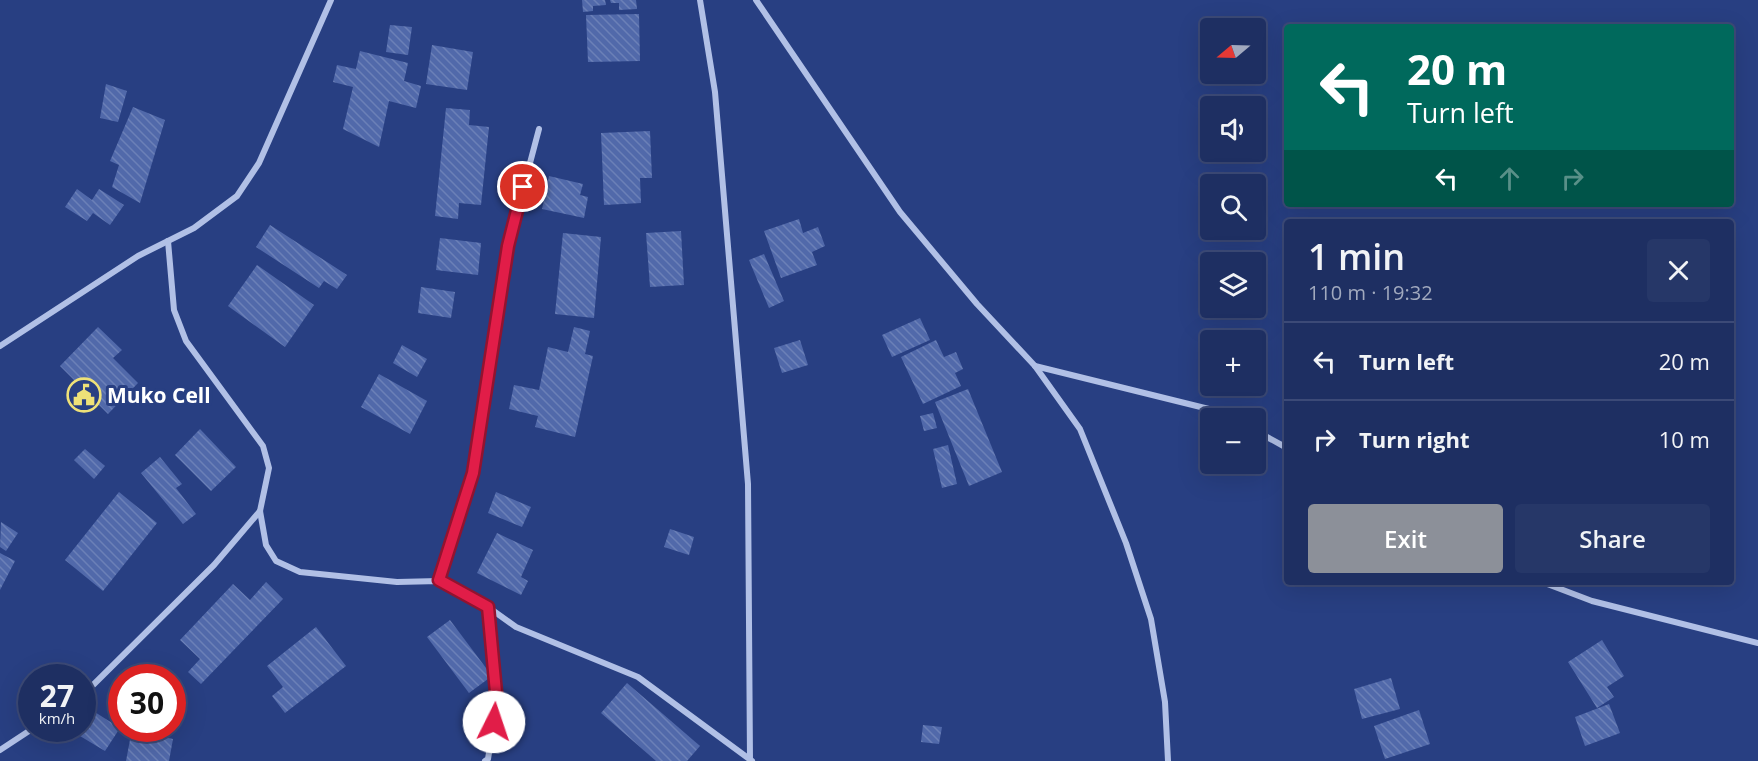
<!DOCTYPE html>
<meta charset="utf-8">
<style>
:root{--surface:#1e2f62;--page:#263768;--text:#f1f3f6;--muted:#a1a9be;--line:#3c4a77;--accent:#8c9099}
body{margin:0;font-family:"Open Sans",sans-serif;background:var(--page);color:var(--text);height:100vh;display:flex;flex-direction:column;font-size:22px;white-space:nowrap}
*{box-sizing:border-box;margin:0}
p{font-size:20px;color:var(--muted)}
.icon{flex:none;width:33px;height:33px;fill:none;stroke:currentColor;stroke-width:2;stroke-linecap:round;stroke-linejoin:round}
.map{position:relative;flex:1;overflow:hidden}
.details{position:absolute;left:1284px;top:219px;width:450px;height:366px;display:flex;flex-direction:column;background:var(--surface);border-radius:6px;box-shadow:0 6px 24px #0002,0 0 0 2px var(--line)}
.details>*{flex:none}
.top-card{position:absolute;left:1284px;top:24px;width:450px;height:183px;border-radius:6px;box-shadow:0 6px 24px #0002,0 0 0 2px var(--line);background:#00695c;color:#fff;overflow:hidden}
.needle{width:39px;rotate:251deg}
.fabs{position:absolute;left:1200px;top:18px;display:grid;gap:12px}
.fabs a{display:grid;place-items:center;width:66px;height:66px;border-radius:6px;background:var(--surface);box-shadow:0 6px 24px #0002,0 0 0 2px var(--line);font-size:30px}
.speed{position:absolute;left:18px;top:664px;display:flex;gap:12px;font-size:30px;font-weight:700;text-align:center}
.speed>*{display:grid;place-content:center;width:78px;height:78px;border-radius:50%;background:var(--surface);box-shadow:0 6px 24px #0002,0 0 0 2px var(--line);line-height:1}
.speed small{font-size:15px;font-weight:400}
.speed .limit{border:9px solid #d22;background:#fff;color:#111}
.pin{position:absolute;display:grid;place-items:center;width:51px;height:51px;color:#fff;margin:-26px;border:3px solid #fff;border-radius:50%;box-shadow:0 2px 6px #0007}
.me{position:absolute;width:66px;margin:-33px;rotate:4deg;stroke-linejoin:round;filter:drop-shadow(0 0 4px #0008)}
.turn{display:flex;align-items:center;gap:21px;height:126px;padding:0 24px;font-size:27px}
.turn .icon{width:78px;height:78px;stroke-width:2.5}
.turn b{display:block;font-size:42px;line-height:51px}
.lanes{display:flex;align-items:center;height:57px;padding:0 24px;background:#0003;justify-content:center;gap:30px;direction:ltr}
.lanes .off{opacity:.35}
.round{display:grid;place-items:center;flex:none;width:63px;height:63px;border-radius:6px;background:var(--page)}
.overview{display:flex;align-items:center;justify-content:space-between;height:102px;padding:0 24px}
h1{font-size:36px;font-weight:600;line-height:45px}
.action{display:flex;gap:12px;margin-top:auto;padding:12px 24px}
.action a{flex:1;height:69px;border-radius:6px;background:var(--accent);color:#fff;font-size:24px;font-weight:600;line-height:69px;text-align:center}
.action a+a{background:var(--page);color:var(--text)}
ul{padding:0;list-style:none}
li{display:flex;align-items:center;gap:18px;height:78px;padding:0 24px;border-top:2px solid var(--line)}
li div{flex:1}
li b{display:block;font-size:22px}
li em{font-style:normal}
.map>svg:first-child{display:block}
</style>
<div class="map">
<svg width="1758" height="761" viewBox="0 0 1758 761">
<defs>
<pattern id="building-back-hatch" width="6" height="6" patternUnits="userSpaceOnUse" patternTransform="scale(1.5)"><rect width="6" height="6" fill="#5169aa"/><path d="M-1 5l2 2M0 0l6 6M5-1l2 2" fill="none" stroke="#6b80b7"/></pattern>
</defs>
<rect width="100%" height="100%" fill="#283f82"/>
<g fill="url(#building-back-hatch)">
<polygon points="582,0 605,0 606,5 593,6 593,11 583,12"/>
<polygon points="610,0 636,0 637,9 619,10 619,3 611,3"/>
<polygon points="639,14 640,61 588,62 586,15"/>
<polygon points="390,25 412,27 408,55 386,52"/>
<polygon points="432,45 473,52 467,90 426,84"/>
<polygon points="360,51 408,63 404,81 421,86 416,108 389,101 379,147 343,129 353,87 333,82 337,65 356,69"/>
<polygon points="106,84 127,91 118,122 100,118"/>
<polygon points="133,107 165,120 140,203 112,187 119,165 110,161"/>
<polygon points="446,108 470,110 469,125 489,127 481,205 459,203 458,219 435,216"/>
<polygon points="650,131 652,178 640,178 641,203 604,205 601,133"/>
<polygon points="549,176 583,184 580,195 588,197 584,218 542,209"/>
<polygon points="77,189 92,200 99,189 124,205 110,225 93,213 87,221 65,207"/>
<polygon points="799,219 803,233 818,227 825,246 812,252 817,265 781,278 764,231"/>
<polygon points="270,225 347,275 337,289 324,281 319,288 256,247"/>
<polygon points="681,231 684,285 650,287 646,233"/>
<polygon points="563,233 601,237 594,318 555,314"/>
<polygon points="440,238 481,243 478,275 436,270"/>
<polygon points="764,254 784,301 769,308 749,260"/>
<polygon points="257,265 314,305 285,347 228,306"/>
<polygon points="421,287 455,292 451,318 418,313"/>
<polygon points="920,318 930,340 892,357 882,335"/>
<polygon points="98,327 122,350 113,358 138,383 108,414 60,366"/>
<polygon points="574,327 590,331 585,354 593,356 575,437 535,427 538,416 509,409 514,385 539,390 548,347 568,352"/>
<polygon points="800,340 808,365 782,373 774,348"/>
<polygon points="936,340 944,357 956,352 963,369 955,373 961,386 923,404 901,357"/>
<polygon points="402,345 427,359 417,377 393,363"/>
<polygon points="379,374 427,401 410,434 361,407"/>
<polygon points="968,389 1002,472 969,486 935,402"/>
<polygon points="933,413 937,428 924,431 920,416"/>
<polygon points="200,429 236,467 211,491 175,455"/>
<polygon points="948,445 957,484 942,488 933,449"/>
<polygon points="85,449 105,466 94,479 74,460"/>
<polygon points="160,457 182,484 176,488 196,514 183,524 141,473"/>
<polygon points="119,492 157,523 103,591 65,560"/>
<polygon points="496,492 531,507 522,527 488,513"/>
<polygon points="1,522 18,533 6,551 0,547"/>
<polygon points="670,529 694,537 689,555 664,547"/>
<polygon points="497,533 533,550 521,577 528,581 521,595 477,573"/>
<polygon points="0,553 15,561 0,590"/>
<polygon points="266,582 283,599 201,684 188,672 200,659 180,640 233,584 250,600"/>
<polygon points="450,620 492,676 469,693 427,637"/>
<polygon points="316,627 346,666 285,713 272,696 283,687 267,666"/>
<polygon points="1602,640 1624,676 1607,687 1614,697 1597,708 1568,662"/>
<polygon points="1391,678 1400,709 1362,719 1354,689"/>
<polygon points="627,683 700,746 687,761 656,761 601,713"/>
<polygon points="1609,704 1620,733 1585,746 1575,717"/>
<polygon points="90,709 120,728 105,751 75,733 78,729 82,729 82,721"/>
<polygon points="1419,710 1430,744 1385,759 1374,726"/>
<polygon points="923,725 942,727 939,744 921,742"/>
<polygon points="132,729 150,729 149,734 173,739 169,761 126,761"/>
</g>
<g fill="none" stroke-linecap="round" stroke-linejoin="round">
<g stroke="#b1c0e6" stroke-width="6">
<polyline points="700,0 715,92 748,484 750,760"/>
<polyline points="756,0 900,212 977,304 1035,366 1080,429 1126,543 1151,619 1165,702 1168,761"/>
<polyline points="168,241 174,310 186,341 263,446 269,468 260,511 266,545 276,561 300,572 397,582 439,581 488,607 516,627 638,677 752,761"/>
<polyline points="0,346 138,256 194,228 237,196 259,163 331,0"/>
<polyline points="1035,366 1221,412 1234,418"/>
<polyline points="1256,431 1287,448"/>
<polyline points="439,581 473,473 508,246 539,129"/>
<polyline points="1542,582 1592,601 1758,643"/>
<polyline points="82,696 214,565 260,511"/>
<polyline points="0,750 32,729"/>
<polyline points="485,761 488,759 497,703 488,607"/>
</g>
</g>
<g fill="none" stroke-linecap="round" stroke-linejoin="round">
<g stroke="#92132f" stroke-width="15">
<polyline id="route" points="494,722 497,703 488,607 439,580 473,473 508,246 523,187"/>
</g>
<use href="#route" stroke="#e11d48" stroke-width="10"/>
</g>
<defs>
<g id="civic-ring" transform="scale(1.725)"><circle r="9.5" fill="#283f82" stroke="#eee178" stroke-width="1.5"/><path d="M-.6-6.5H3V-4.5H.6V-3L4-1V1h2V6H-6V1h2V-1L-.6-3ZM-1.2 2.5V6h2.4V2.5Z" fill="#eee178"/></g>
</defs>
<g fill-rule="evenodd">
<use href="#civic-ring" x="84" y="395"/>
</g>
<g text-anchor="middle" dominant-baseline="central" stroke-width="6" stroke-linejoin="round" paint-order="stroke">
<g font-size="21" font-weight="bold" fill="#fff" stroke="#283f82" text-anchor="start">
<text x="107" y="395">Muko Cell</text>
</g>
</g>
</svg>
<div class="fabs">
<a><svg class="needle" viewBox="-14 -14 28 28"><path d="M0-13l5 13h-10z" fill="#e53935"/><path d="M0 13l5-13h-10z" fill="#a1a9be"/></svg></a>
<a><svg class="icon" aria-label="sound" viewBox="0 0 24 24"><path d="M4 9h4l5-4v14l-5-4H4zM17 9q2 3 0 6"/></svg></a>
<a><svg class="icon" aria-label="search" viewBox="0 0 24 24"><circle cx="10" cy="10" r="6"/><path d="M15 15l6 6"/></svg></a>
<a><svg class="icon" aria-label="layers" viewBox="0 0 24 24"><path d="M12 4l9 5-9 5-9-5zM3 14l9 5 9-5"/></svg></a>
<a>+</a>
<a>−</a>
</div>
<div class="speed"><div>27<small>km/h</small></div><div class="limit">30</div></div>
<div class="pin" style="left:523px;top:187px;background:#d93025"><svg class="icon" aria-label="arrive" viewBox="0 0 24 24"><path d="M6 21V4h12l-3 4 3 4H6"/></svg></div>
<svg class="me" style="left:494px;top:722px" viewBox="-20 -20 40 40"><circle r="19" fill="#fff"/><path d="M0-13L10 11 0 6-10 11z" fill="#e11d48"/></svg>
<div class="top-card">
<div class="turn"><svg class="icon" aria-label="left" viewBox="0 0 24 24"><path d="M17 20v-9H6M10 6l-5 5 5 5"/></svg><div><b>20 m</b>Turn left</div></div>
<div class="lanes"><svg class="icon" aria-label="left" viewBox="0 0 24 24"><path d="M17 20v-9H6M10 6l-5 5 5 5"/></svg><svg class="icon off" aria-label="ahead" viewBox="0 0 24 24"><path d="M12 20V5M6 11l6-6 6 6"/></svg><svg class="icon off" aria-label="right" viewBox="0 0 24 24"><path d="M7 20v-9h11M14 6l5 5-5 5"/></svg></div>
</div>
<section class="details">
<div class="overview"><div><h1>1 min</h1><p>110 m · 19:32</p></div><a class="round"><svg class="icon" aria-label="close" viewBox="0 0 24 24"><path d="M6 6l12 12M18 6L6 18"/></svg></a></div>
<ul>
<li><svg class="icon" aria-label="left" viewBox="0 0 24 24"><path d="M17 20v-9H6M10 6l-5 5 5 5"/></svg><div><b>Turn left</b></div><em>20 m</em></li>
<li><svg class="icon" aria-label="right" viewBox="0 0 24 24"><path d="M7 20v-9h11M14 6l5 5-5 5"/></svg><div><b>Turn right</b></div><em>10 m</em></li>
</ul>
<div class="action"><a>Exit</a><a>Share</a></div>
</section>
</div>
